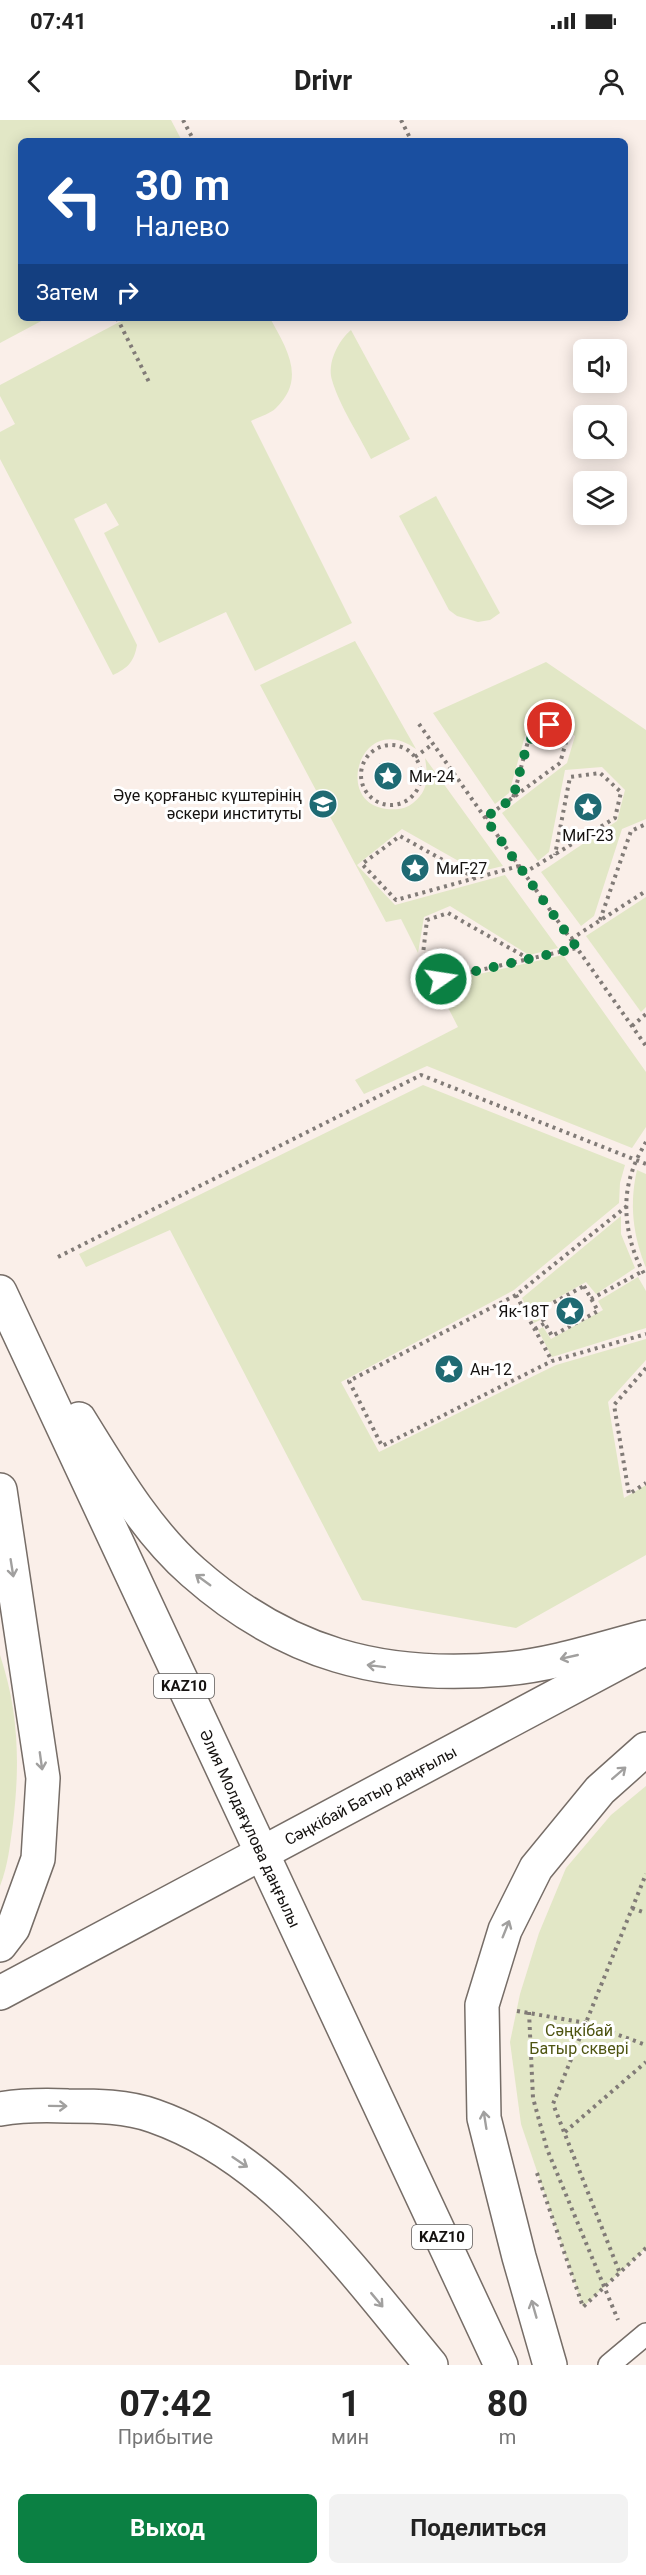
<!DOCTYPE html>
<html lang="ru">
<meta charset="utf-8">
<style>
:root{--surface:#fff;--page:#f2f2f2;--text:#222;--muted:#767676;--accent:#0b8043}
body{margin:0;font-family:Roboto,sans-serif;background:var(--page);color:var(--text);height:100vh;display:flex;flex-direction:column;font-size:22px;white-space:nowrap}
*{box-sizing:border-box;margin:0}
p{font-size:20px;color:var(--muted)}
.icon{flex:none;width:33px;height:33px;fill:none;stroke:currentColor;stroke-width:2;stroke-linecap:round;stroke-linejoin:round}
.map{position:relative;height:2245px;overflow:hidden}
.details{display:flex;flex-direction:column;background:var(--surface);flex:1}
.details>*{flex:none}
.hud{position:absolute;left:18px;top:18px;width:610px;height:183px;border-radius:9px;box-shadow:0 3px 15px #0003;background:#1a4fa0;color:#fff;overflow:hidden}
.buttons{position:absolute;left:573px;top:219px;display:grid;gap:12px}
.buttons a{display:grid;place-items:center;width:54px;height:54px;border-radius:9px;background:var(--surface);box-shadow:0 3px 15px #0003;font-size:30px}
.pin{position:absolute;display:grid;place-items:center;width:51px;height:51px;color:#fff;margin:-26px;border:3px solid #fff;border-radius:50%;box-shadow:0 2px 6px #0007}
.me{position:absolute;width:66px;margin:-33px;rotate:77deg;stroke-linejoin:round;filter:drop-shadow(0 0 4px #0008)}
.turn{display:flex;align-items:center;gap:21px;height:126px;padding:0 18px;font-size:27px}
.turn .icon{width:78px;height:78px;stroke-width:2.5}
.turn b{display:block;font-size:42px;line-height:51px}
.then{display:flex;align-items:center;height:57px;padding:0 18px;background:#0003;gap:12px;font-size:22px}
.eta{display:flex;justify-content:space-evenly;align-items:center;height:102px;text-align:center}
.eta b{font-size:36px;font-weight:700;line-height:42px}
.primary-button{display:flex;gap:12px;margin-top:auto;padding:12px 18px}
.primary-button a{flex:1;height:69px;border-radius:9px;background:var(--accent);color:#fff;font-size:24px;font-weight:700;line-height:69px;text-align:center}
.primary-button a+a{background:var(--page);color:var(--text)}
.status{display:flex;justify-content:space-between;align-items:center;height:42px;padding:0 30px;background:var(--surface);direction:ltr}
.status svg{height:16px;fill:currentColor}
header{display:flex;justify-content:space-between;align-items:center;height:78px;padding:0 18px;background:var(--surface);font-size:27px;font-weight:700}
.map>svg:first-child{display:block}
</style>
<div class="status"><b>07:41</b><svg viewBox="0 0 49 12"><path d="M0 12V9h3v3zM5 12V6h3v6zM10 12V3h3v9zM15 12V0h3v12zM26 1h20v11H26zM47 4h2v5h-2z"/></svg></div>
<header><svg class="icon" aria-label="back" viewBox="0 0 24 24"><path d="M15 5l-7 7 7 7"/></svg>Drivr<svg class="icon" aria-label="person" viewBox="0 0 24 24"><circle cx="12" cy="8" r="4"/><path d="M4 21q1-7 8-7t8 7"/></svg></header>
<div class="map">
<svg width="646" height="2245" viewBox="0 0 646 2245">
<rect width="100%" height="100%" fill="#faefe9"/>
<g fill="#e2e7c6">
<polygon points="0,0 171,0 182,21 21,21 21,198 47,198 0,223"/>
<path d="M127 198H270C286 228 307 258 276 288 270 294 259 297 251 301L352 503 255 551 226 492 159 523 104 413 119 405 106 383 74 399 137 525C134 542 128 548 113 555L0 339V312L15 304 0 276V265Z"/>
<path d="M351 210 410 319 371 339C359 315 339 285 332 260 327 243 338 221 351 210Z"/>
<polygon points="436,376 500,493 490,500 478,502 457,496 449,490 399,396"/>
<path d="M355 521 416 629C361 589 332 684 387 689 397 690 406 689 413 683 429 670 428 657 425 638L503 746 478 752 402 709 357 745 395 785 505 755 558 828 529 835 450 786 424 797 418 833 401 799 386 802 260 565Z"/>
<polygon points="546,542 646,610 646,699 622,709 594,796 581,806 541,752 617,701 625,670 602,647 565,650 549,732 538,741 502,693 567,643 575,616 552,597 525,616 509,673 495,684 433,593"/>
<polygon points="646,777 646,887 641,892 586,816"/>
<polygon points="563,835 646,952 646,1007 632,1028 427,946 364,974 355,960 458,907 436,864"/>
<polygon points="423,965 625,1045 620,1063 619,1083 514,1170 341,1262 379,1332 556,1245 646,1219 646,1240 608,1282 624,1378 646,1365 646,1435 516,1508 362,1480 170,1110 86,1147 79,1134"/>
<path d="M637 1050 646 1054V1148C633 1116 629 1084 637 1050Z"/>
<polygon points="621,1096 621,1114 635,1148 596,1174 586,1162 536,1190 540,1200 534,1203 522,1178"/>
<polygon points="638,1157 646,1171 646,1208 552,1237 538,1210 543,1207 551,1219 603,1190 598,1181"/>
<path d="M0 1535C19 1592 20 1645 13 1703 10 1725 8 1746 0 1766Z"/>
<polygon points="646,1666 646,2128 583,2187 521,2004 510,1922 520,1874 539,1813 566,1748 611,1695"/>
</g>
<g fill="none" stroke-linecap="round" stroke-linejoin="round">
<g stroke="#766d67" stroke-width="24">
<polyline id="lane" points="609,2245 646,2214"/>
</g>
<g stroke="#766d67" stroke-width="36">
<g id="secondary">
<path id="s1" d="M0 1873 646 1528"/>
</g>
</g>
<g stroke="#766d67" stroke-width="36">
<g id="primary">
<path id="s2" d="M0 1172 501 2245"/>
<path d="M79 1299C112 1352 146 1411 193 1452 286 1534 382 1560 504 1549 552 1545 600 1529 646 1517"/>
<polyline points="0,1370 43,1658 38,1739 13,1808 0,1825"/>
<path d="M0 1989C23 1985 45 1985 68 1986 96 1986 127 1986 154 1996 274 2038 353 2151 431 2245"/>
<polyline points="550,2245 519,2137 484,1998 482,1885 505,1810 536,1748 600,1670 646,1629"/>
</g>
</g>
<g stroke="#817b77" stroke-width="4" stroke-dasharray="3 4.5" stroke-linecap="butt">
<polyline points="183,0 194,21"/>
<polyline points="401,0 411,20 408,21"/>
<polyline points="117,198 149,262"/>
<polyline points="419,604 646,926"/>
<circle cx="391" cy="655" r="30"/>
<polyline points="415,637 433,624"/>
<polyline points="485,698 560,643 568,615 550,605 528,621 513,678"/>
<polyline points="524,753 615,698 621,672 600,653 570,657 555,735"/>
<polyline points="475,758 400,716 362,744 396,780 519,746"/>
<polyline points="600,800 631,711 646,704"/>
<polyline points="571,819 646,771"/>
<polyline points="529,839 448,793 427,800 423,834 441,859 577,828"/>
<polyline points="632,906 646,894"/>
<path d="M646 1022C641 1031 635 1041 632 1052 620 1085 628 1128 646 1157"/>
<polyline points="627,1086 516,1175 349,1261 382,1326 552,1241 646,1214"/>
<polyline points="58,1137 421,955 646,1044"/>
<polygon points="584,1166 598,1191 552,1216 538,1191"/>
<polyline points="516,1175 552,1241"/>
<polyline points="591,1179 643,1151"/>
<polyline points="535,1209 545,1203"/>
<polyline points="646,1248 614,1285 629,1374 646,1363"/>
<polyline points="632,1788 646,1793"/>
<polyline points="517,1891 586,1903 646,1925"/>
<polyline points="529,1892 533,1978 547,2029 618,2200"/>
<polyline points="565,2012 646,1942"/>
<polyline points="537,2053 583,2187 646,2128"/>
<polyline points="619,2151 553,1984 646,1754"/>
</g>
<use href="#lane" stroke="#fff" stroke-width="21"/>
<use href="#secondary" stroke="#fff" stroke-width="33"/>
<use href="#primary" stroke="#fff" stroke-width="33"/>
</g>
<defs><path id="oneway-shaft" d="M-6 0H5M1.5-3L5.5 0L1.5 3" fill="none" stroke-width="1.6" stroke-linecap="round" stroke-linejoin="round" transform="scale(1.5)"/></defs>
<g stroke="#a1a09f">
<use href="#oneway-shaft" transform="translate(12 1448) rotate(81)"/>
<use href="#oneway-shaft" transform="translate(203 1460) rotate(-144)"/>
<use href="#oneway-shaft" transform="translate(569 1537) rotate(167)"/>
<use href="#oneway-shaft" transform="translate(376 1546) rotate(-173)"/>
<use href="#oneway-shaft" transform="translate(41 1641) rotate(82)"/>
<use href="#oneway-shaft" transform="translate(619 1653) rotate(-41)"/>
<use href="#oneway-shaft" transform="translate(506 1809) rotate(-68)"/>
<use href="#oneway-shaft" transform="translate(58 1986) rotate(1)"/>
<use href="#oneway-shaft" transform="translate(485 2000) rotate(-99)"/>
<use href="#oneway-shaft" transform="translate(240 2042) rotate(34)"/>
<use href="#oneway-shaft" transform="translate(377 2180) rotate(50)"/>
<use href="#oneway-shaft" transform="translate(534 2189) rotate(-106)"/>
</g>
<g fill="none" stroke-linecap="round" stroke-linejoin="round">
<polyline stroke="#0b8043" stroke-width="10" stroke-dasharray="0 18" points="441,859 577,828 485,698 513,678 528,621 550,605"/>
</g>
<defs>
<g id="sight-disc" transform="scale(1.5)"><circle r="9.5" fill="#1f6a73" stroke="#fff"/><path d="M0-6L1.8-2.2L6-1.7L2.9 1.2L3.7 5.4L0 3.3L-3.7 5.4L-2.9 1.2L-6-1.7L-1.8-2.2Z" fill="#fff"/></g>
<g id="university-disc" transform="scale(1.5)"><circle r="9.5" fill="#1f6a73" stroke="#fff"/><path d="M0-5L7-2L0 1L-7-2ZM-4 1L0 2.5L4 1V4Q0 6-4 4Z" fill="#fff"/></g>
</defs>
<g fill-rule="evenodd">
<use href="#sight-disc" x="388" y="656"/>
<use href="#university-disc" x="323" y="684"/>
<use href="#sight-disc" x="588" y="687"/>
<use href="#sight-disc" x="415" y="748"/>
<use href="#sight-disc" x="570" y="1191"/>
<use href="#sight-disc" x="449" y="1249"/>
</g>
<g text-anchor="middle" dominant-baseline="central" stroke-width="6" stroke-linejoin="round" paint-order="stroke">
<g fill="#fff" stroke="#5b5958" stroke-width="1.5">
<rect x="154" y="1554" width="60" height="24" rx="4.5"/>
<rect x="412" y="2105" width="60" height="24" rx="4.5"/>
</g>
<g font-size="15" font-weight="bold" fill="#151210">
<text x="184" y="1566">KAZ10</text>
<text x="442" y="2117">KAZ10</text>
</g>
<g font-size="16" fill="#151210" stroke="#fff" text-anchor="start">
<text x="409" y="656">Ми-24</text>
<text x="302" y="675" text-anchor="end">Әуе қорғаныс күштерінің<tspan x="302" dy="18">әскери институты</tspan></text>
<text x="588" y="715" text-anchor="middle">МиГ-23</text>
<text x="436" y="748">МиГ-27</text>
<text x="549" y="1191" text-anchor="end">Як-18Т</text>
<text x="470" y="1249">Ан-12</text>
</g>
<g font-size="16" fill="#151210" stroke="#fff">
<text stroke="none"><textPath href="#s1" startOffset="420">Сәңкібай Батыр даңғылы</textPath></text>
<text stroke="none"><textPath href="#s2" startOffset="592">Әлия Молдағұлова даңғылы</textPath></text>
</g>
<g font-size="16" fill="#4e5411" stroke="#fff">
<text x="579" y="1910">Сәңкібай<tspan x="579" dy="18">Батыр сквері</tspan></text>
</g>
</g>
</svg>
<div class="buttons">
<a><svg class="icon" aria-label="sound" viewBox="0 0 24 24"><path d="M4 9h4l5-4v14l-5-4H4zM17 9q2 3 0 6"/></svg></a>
<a><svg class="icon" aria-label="search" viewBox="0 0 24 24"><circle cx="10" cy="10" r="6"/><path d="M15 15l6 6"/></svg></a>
<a><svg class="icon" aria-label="layers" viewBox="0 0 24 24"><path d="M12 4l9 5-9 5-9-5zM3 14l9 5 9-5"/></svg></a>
</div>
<div class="pin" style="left:550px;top:605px;background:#d93025"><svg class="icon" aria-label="arrive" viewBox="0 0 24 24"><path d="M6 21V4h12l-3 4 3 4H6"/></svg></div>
<svg class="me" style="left:441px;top:859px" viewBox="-20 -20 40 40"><circle r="17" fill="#0b8043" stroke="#fff" stroke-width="3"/><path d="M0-11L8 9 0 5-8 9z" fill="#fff"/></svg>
<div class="hud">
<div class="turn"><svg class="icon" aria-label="left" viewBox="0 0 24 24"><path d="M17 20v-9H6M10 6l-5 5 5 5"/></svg><div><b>30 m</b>Налево</div></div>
<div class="then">Затем<svg class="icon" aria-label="right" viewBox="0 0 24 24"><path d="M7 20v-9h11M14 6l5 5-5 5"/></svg></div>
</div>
</div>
<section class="details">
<div class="eta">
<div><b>07:42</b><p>Прибытие</p></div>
<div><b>1</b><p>мин</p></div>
<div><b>80</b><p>m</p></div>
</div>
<div class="primary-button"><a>Выход</a><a>Поделиться</a></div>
</section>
